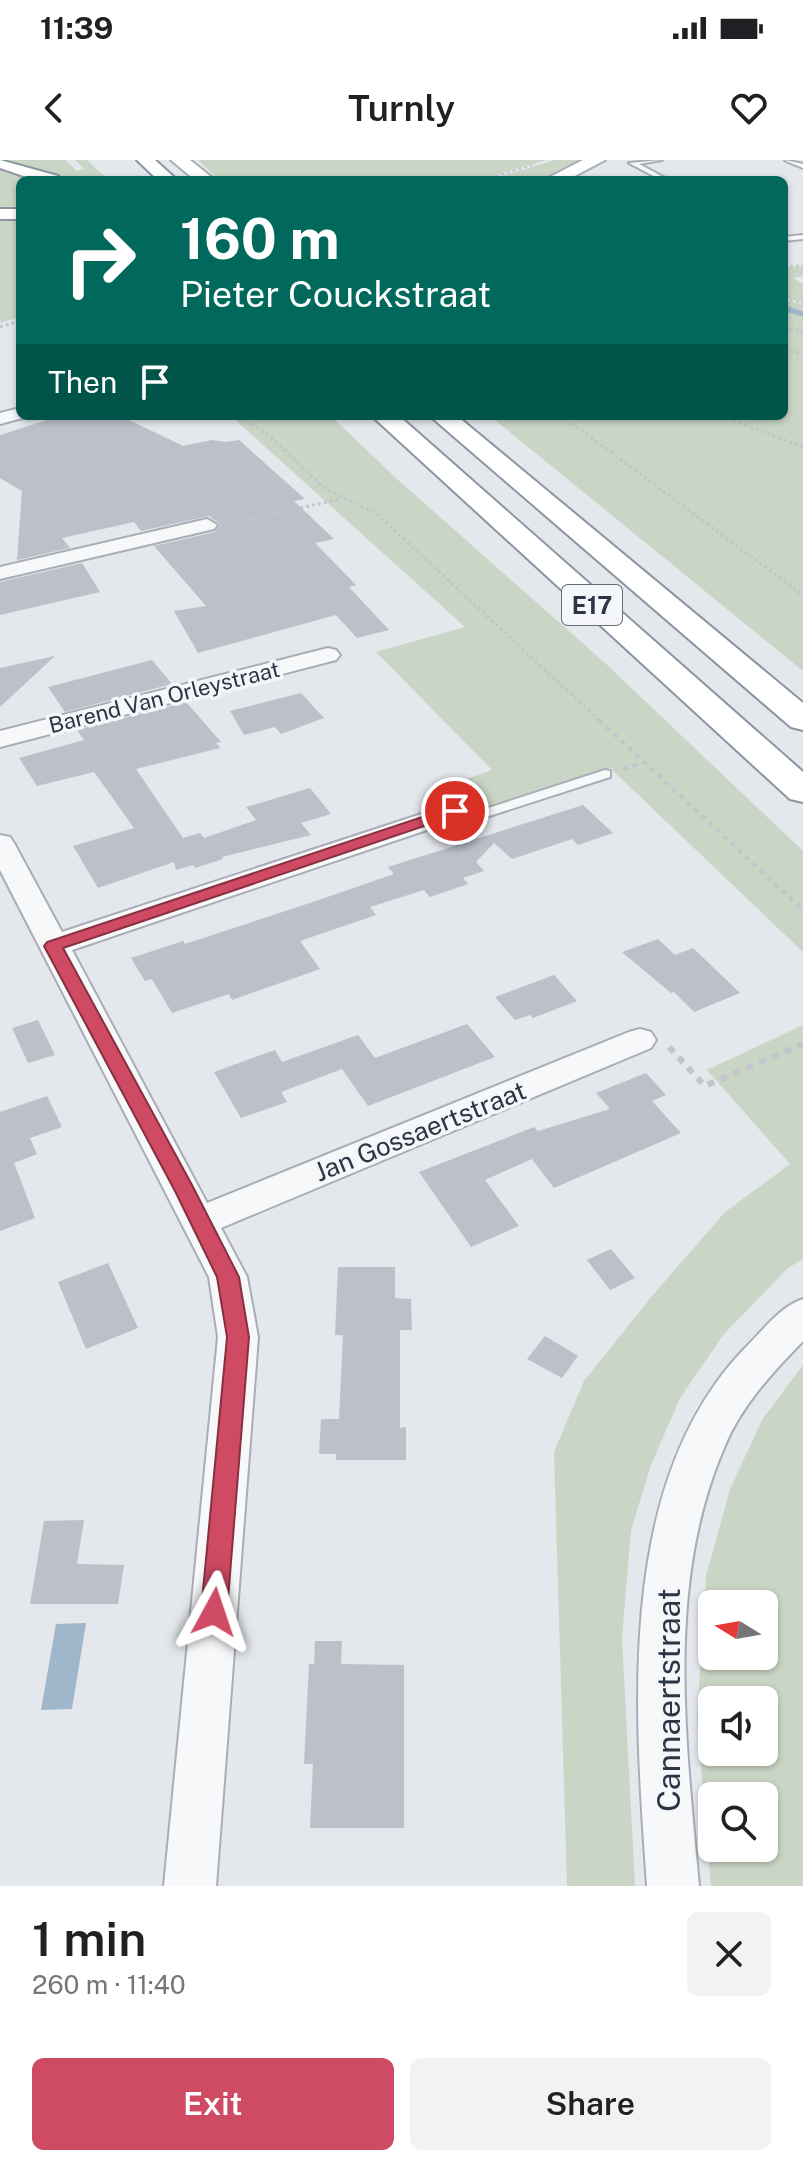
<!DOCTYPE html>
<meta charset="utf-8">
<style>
:root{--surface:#fff;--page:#f2f2f2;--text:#202124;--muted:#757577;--accent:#cf4a63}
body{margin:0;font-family:"Public Sans",sans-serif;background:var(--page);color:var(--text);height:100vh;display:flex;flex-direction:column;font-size:30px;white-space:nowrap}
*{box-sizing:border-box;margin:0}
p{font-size:26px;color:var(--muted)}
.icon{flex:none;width:44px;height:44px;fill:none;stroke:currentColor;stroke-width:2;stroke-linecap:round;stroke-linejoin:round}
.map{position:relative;height:1726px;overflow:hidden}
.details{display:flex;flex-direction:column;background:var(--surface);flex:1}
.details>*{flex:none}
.banner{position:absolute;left:16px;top:16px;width:772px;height:244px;border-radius:12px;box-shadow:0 2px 6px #0004;background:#00695c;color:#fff;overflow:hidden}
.needle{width:52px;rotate:281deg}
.buttons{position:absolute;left:698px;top:1430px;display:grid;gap:16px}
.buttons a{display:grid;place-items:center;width:80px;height:80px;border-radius:12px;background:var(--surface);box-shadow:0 2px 6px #0004;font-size:40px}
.pin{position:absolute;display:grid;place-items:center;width:68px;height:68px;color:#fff;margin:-34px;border:4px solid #fff;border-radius:50%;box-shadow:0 2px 8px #0007}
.me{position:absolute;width:88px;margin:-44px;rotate:5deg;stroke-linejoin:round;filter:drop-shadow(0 0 6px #0008)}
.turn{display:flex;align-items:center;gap:28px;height:168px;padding:0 32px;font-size:36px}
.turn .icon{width:104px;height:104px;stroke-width:2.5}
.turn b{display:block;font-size:56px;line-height:68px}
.then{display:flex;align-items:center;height:76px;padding:0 32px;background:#0003;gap:16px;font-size:30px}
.round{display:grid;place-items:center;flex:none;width:84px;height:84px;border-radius:12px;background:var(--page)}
.head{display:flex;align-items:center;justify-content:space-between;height:136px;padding:0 32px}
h1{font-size:48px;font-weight:600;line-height:60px}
.action{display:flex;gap:16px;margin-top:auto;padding:16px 32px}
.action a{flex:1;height:92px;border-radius:12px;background:var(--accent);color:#fff;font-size:32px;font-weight:600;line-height:92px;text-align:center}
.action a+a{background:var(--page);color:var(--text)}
.status{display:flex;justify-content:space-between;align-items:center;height:56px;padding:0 40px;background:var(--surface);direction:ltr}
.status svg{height:22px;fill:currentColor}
header{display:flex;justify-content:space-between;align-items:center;height:104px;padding:0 32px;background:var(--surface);font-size:36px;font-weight:600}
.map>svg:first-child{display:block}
</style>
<div class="status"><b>11:39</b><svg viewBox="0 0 49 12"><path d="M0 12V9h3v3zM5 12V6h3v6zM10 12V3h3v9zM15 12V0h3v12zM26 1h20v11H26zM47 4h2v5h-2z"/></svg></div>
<header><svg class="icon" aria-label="back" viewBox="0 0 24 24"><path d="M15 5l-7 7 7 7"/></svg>Turnly<svg class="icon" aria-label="heart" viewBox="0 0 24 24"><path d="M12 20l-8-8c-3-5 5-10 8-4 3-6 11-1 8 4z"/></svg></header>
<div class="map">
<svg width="803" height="1726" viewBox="0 0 803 1726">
<rect width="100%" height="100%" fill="#e4e7ec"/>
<g fill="#cad6c5" fill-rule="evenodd">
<polygon points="4,0 65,0 77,11 84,9 75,0 87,0 108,20 65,20"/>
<polygon points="198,0 546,0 479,20 219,20"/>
<polygon points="555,0 586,0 542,20 489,20"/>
<polygon points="0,8 35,20 20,20 20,51 0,51"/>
<polygon points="0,57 20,57 20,157 0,163"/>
<polygon points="803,106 803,116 793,118 803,124 803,142 784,138 784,108"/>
<polygon points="784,141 803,144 803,511 490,256 784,256"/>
<polygon points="231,256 331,256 397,319 604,502 803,691 803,792 609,607 472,651 449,625 492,610 376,492 465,467"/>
<polygon points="803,865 803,1099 788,1108 724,1174 680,1238 651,1305 631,1370 622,1478 635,1726 567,1726 554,1292 584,1221 652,1136 725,1052 790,1004 707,910"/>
<path d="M803 1205V1726H711L697 1558 706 1416 730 1329 762 1260ZM712 1444H764V1496H712ZM712 1540H764V1592H712ZM712 1636H764V1688H712Z"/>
</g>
<polygon fill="#9fb6cb" points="86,1463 72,1549 41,1550 56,1464"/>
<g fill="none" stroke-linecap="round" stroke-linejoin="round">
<polyline stroke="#9fb6cb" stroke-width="5" points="784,148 803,154"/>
</g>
<g fill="#bbc0c9">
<polygon points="60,256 121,256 183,286 212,280 226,282 239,280 305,339 294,341 334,379 315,383 356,425 349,427 389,470 357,478 336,455 198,493 174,451 206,446 154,386 215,372 220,364 209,356 141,371 134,362 62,378 70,388 17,400 22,331 0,318 0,275"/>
<polygon points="82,403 100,432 0,455 0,422"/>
<polygon points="55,496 0,547 0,508"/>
<polygon points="152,500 172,524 65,552 48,527"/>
<polygon points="301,533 324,558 281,574 275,567 244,575 230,551"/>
<polygon points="186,542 221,582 216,583 220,588 136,609 183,678 200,673 204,678 256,660 246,647 310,628 331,654 301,663 311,675 222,697 223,699 195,708 193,705 176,710 174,702 98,728 73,686 134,668 94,612 37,626 19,598 84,580 77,570"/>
<polygon points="583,645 613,673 578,685 572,679 512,699 494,683 476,702 484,711 463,718 468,724 430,737 424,730 370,747 376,755 300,781 320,809 232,840 229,834 172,853 152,819 145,821 131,798 183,781 185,784 310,743 394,714 388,707"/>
<polygon points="658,779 675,795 693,788 740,833 694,852 674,832 671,833 622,792"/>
<polygon points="554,815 577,841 533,858 530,855 515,860 495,837"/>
<polygon points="38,860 55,895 28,903 12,868"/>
<polygon points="467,864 495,897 368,946 342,909 281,932 287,942 241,958 214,912 275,890 282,902 358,875 375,898"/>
<polygon points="646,913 666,935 652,941 681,973 554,1028 532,999 485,1020 519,1066 471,1087 419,1012 534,967 538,971 610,949 596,933"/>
<polygon points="47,936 62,967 30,978 37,994 14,1003 35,1058 0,1071 0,952"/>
<polygon points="611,1089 635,1118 610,1130 587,1100"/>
<polygon points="108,1103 138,1168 86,1189 58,1122"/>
<polygon points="338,1107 395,1107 395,1138 411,1139 412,1170 400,1170 400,1268 406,1267 406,1300 336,1300 336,1294 319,1294 321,1259 339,1259 343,1175 335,1175"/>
<polygon points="545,1176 578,1196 562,1218 527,1199"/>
<polygon points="84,1360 77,1404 124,1405 118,1444 30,1444 44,1361"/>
<polygon points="315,1481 342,1481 341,1504 404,1505 404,1668 310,1668 313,1604 304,1604 309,1504 314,1504"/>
</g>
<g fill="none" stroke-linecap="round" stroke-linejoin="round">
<g stroke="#a9aeb6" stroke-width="4">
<g id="lane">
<polygon points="662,0 639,4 669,20 661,20 629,3"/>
<polygon points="785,0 803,4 803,8 786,1"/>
<polygon points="803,75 803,79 784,81 784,77"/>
<polygon points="605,610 610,611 610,617 480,659 450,654 448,651 455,647 479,651"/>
</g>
</g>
<g stroke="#a9aeb6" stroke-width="4">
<g id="street">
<polygon points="20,248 20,256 26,257 0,264 0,253"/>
<polygon points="207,359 217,365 214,369 0,419 0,407"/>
<polygon points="328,488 336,490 340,495 336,500 0,587 0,571"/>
<polygon points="455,643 465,645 469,651 465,657 72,790 207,1043 629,872 640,869 651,872 656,880 651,888 221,1068 247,1117 258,1177 216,1726 164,1726 218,1177 209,1117 0,710 0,675 10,677 14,683 62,772"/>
<path d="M803 1139V1181C772 1213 741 1246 724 1288 665 1425 686 1581 699 1726H647C635 1552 614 1320 748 1185 765 1168 780 1147 803 1139Z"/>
</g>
</g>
<g stroke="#a9aeb6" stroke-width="4">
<g id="secondary">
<polygon points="171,0 190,0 215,20 195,20"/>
<polygon points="583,0 605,0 567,20 544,20"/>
</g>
</g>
<g stroke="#8b95a2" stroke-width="4">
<g id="highway">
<polygon points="0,0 58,16 61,20 35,20 0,8"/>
<polygon points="137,0 155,0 177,20 158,20"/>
<rect x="0" y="49" width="20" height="10"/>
<polygon points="372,256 399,256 803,612 803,642 790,639"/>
<polygon points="430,256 457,256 803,543 803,570 791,567"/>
</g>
</g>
<g stroke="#c2c5cb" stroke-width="2" stroke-dasharray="3 3" stroke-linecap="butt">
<polyline points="484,20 536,4"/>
<polyline points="784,107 803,105"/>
<polyline points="784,139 803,143"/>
</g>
<g stroke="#c2c5cb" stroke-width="3" stroke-dasharray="3 3" stroke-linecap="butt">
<polyline points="784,166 803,172"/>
<polyline points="0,167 20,161"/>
<polyline points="784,191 803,193"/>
<polyline points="242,256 273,279 324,328 376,353 601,562"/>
<polyline points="562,256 803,435"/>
<polyline points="722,256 803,287"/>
<polyline points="230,363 341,339"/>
</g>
<g stroke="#c2c5cb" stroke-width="4" stroke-dasharray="5 5" stroke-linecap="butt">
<polyline points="599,560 803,750"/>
<polyline points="623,609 642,603"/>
</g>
<polyline stroke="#c2c5cb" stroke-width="6" stroke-dasharray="7 7" stroke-linecap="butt" points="669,887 705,926 803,884"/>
<use href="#lane" fill="#f7f8fa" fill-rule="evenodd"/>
<use href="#street" fill="#f7f8fa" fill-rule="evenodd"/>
<use href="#secondary" fill="#fff" fill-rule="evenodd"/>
<use href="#highway" fill="#fff" fill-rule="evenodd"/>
</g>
<polygon fill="#cf4a63" stroke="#873040" stroke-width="2" points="455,646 463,651 460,654 63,788 192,1025 239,1117 249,1177 227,1452 223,1461 214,1464 205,1461 201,1452 227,1177 217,1117 175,1031 44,786 47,782"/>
<g text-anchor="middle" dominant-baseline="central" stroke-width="7" stroke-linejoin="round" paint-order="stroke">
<g font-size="22" fill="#2b3544" stroke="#f4f6f9">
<text transform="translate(164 537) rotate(-14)">Barend Van Orleystraat</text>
</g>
<rect fill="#f4f6f9" stroke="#676f7a" stroke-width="2" x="562" y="425" width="60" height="40" rx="6"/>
<g font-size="24" font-weight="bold" fill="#2b3544">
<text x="592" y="445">E17</text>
</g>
<g font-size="26" fill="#2b3544" stroke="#f4f6f9">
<text transform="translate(420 971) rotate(-22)">Jan Gossaertstraat</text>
</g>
<g font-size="32" fill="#2b3544" stroke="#f4f6f9">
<text transform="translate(668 1540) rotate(-90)">Cannaertstraat</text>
</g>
</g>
</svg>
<div class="buttons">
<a><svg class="needle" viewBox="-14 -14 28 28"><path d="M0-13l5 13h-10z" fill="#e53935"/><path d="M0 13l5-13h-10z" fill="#757577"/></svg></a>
<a><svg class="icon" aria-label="sound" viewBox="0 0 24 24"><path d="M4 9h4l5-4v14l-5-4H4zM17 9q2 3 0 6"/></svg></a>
<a><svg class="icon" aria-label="search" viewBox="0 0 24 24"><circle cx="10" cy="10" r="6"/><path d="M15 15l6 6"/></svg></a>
</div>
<div class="pin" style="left:455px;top:651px;background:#d93025"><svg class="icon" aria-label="arrive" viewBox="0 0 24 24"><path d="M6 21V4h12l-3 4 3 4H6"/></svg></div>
<svg class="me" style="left:214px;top:1452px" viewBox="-20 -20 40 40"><path d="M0-17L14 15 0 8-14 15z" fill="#cf4a63" stroke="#fff" stroke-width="4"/></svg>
<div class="banner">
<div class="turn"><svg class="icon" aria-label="right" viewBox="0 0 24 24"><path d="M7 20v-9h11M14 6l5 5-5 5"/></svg><div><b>160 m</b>Pieter Couckstraat</div></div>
<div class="then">Then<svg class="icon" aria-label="arrive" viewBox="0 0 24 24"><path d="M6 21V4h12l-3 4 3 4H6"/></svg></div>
</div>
</div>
<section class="details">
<div class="head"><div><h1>1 min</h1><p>260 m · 11:40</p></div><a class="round"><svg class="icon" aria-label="close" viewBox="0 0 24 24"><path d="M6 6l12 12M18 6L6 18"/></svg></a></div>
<div class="action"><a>Exit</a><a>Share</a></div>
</section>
